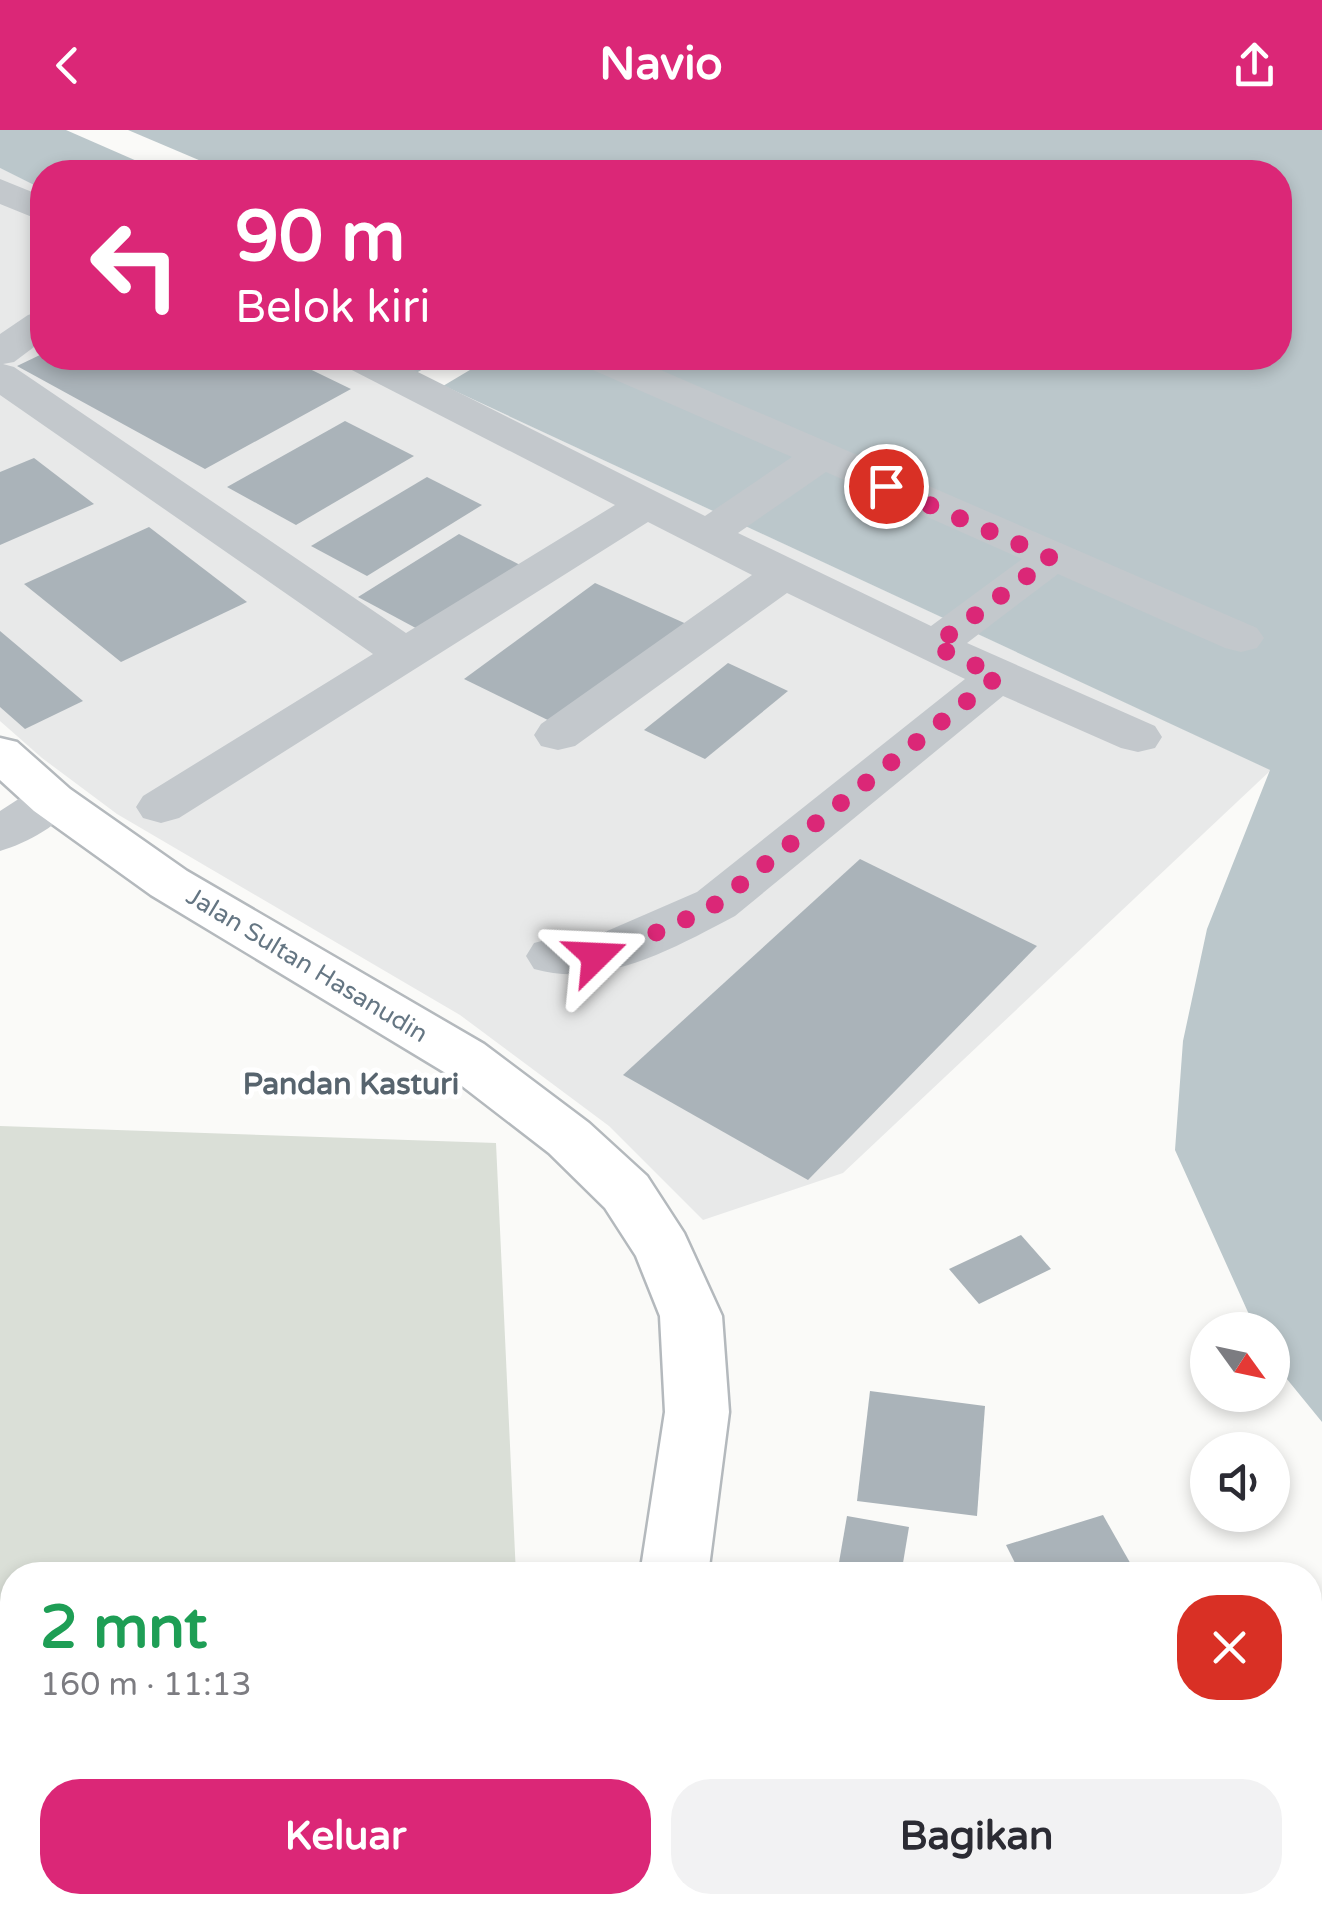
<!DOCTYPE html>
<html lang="id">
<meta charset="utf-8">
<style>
:root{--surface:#fff;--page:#f2f2f3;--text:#2b2b33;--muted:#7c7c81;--accent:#db2777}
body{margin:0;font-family:"Varela Round",sans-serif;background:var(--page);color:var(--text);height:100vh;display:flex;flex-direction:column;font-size:38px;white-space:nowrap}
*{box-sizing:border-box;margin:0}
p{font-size:32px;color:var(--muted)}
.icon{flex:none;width:55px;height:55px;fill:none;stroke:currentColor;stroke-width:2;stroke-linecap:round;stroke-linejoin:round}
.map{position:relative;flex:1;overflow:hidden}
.sheet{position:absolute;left:0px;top:1432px;width:1322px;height:352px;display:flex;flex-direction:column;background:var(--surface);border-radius:40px 40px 0 0;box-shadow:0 5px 15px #0003}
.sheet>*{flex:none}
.banner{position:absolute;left:30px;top:30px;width:1262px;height:210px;border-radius:40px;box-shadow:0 5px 15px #0003;background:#db2777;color:#fff;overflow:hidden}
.needle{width:65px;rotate:123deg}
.buttons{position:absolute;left:1190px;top:1182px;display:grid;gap:20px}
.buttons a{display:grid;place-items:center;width:100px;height:100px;border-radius:50%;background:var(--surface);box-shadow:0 5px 15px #0003;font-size:50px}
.pin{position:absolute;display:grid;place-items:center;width:85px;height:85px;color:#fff;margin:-42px;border:5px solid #fff;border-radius:50%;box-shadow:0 2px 10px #0007}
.me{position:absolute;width:110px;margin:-55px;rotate:69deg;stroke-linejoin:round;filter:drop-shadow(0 0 8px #0008)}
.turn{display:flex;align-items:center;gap:35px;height:210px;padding:0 40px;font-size:45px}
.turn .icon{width:130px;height:130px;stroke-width:2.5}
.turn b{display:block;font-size:70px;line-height:85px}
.round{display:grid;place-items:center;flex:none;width:105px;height:105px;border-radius:40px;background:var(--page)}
.overview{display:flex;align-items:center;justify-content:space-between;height:170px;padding:0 40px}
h1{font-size:60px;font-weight:700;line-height:75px;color:#1e9e55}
.button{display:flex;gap:20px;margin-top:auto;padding:20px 40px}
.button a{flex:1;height:115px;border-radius:40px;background:var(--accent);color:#fff;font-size:40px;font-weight:700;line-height:115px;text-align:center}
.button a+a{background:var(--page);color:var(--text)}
header{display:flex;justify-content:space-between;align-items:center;height:130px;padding:0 40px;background:var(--accent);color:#fff;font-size:45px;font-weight:700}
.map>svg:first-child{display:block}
</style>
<header><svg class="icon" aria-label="back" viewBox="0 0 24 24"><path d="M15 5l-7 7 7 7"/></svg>Navio<svg class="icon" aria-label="share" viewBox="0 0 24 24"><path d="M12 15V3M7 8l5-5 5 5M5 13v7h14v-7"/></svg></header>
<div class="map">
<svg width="1322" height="1784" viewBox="0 0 1322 1784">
<rect width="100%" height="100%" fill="#fafaf8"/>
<polygon fill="#e8e9e9" points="0,38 42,59 42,228 384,228 1271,640 843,1043 703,1090 609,996 460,885 117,684 42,628 0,591"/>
<polygon fill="#dadfd7" points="0,996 496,1013 516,1445 12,1445 12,1629 0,1630"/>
<polygon fill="#bbc7cb" points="0,0 1322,0 1322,1292 1273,1232 1272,1200 1256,1200 1175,1020 1183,911 1207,799 1270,640 384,228 1280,228 1280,42 42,42 42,59 0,38"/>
<g fill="#fafaf8">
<polygon points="66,0 128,0 227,42 162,42"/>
<polygon points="443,228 490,228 443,256 416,243"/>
</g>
<g fill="#aab3b9">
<polygon points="42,224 42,228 287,228 351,259 205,339 17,236"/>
<polygon points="345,291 414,326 296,395 227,357"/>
<polygon points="34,328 94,374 0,415 0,342"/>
<polygon points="427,347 482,375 367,446 311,416"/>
<polygon points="149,397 247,472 121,532 24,454"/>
<polygon points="459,404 526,438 425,503 358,467"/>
<polygon points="595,453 691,496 562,597 464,549"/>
<polygon points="0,501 83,571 25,599 0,577"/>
<polygon points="728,533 788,561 705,629 644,600"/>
<polygon points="860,729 1037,816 808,1050 623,945"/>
<polygon points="1021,1105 1051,1139 979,1174 949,1139"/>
<polygon points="870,1261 985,1276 977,1386 857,1371"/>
<polygon points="1103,1385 1137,1445 1021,1445 1006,1415"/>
<polygon points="847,1386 909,1397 901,1445 837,1444"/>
<polygon points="1322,1579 1322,1619 1310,1605 1310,1587"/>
<rect x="718" y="1772" width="123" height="12"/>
<polygon points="987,1772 1047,1772 1050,1784 927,1784 926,1781"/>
</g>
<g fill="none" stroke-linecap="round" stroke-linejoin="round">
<g stroke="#b4b9bd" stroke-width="5">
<g id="highway">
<polygon points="0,608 17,612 70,659 187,741 484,914 589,993 647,1046 684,1103 722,1186 729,1282 708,1445 640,1445 665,1282 660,1186 636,1126 605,1078 549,1023 444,942 151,765 34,681 0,650"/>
<polygon points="618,1772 692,1772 693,1784 619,1784"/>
</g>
</g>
<g fill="#c3c8cc" fill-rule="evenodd">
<polygon points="0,49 42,66 42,91 0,74"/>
<path d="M42 181V211L14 232 3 234 14 237 406 503 615 375 346 237 340 228H390L705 386 792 327 586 237 580 228H633L1257 498 1264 508 1257 518 1241 522 1225 518 1058 444 967 513 1155 596 1162 607 1155 618 1138 622 1121 618 1003 566 735 786C674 818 603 859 534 839L526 826 534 813 553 808H591L697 762 965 549 787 463 575 616 558 620 541 616 534 605 541 594 752 445 648 392 179 688 161 693 143 688 136 677 143 666 373 524 0 265V204L28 185ZM826 342 1022 429 931 496 738 403Z"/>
<path d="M52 654 70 659 77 670C62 694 27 713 0 721V681L34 659Z"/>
<rect x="0" y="1578" width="12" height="64"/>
</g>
<use href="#highway" fill="#fff" fill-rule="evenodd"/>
</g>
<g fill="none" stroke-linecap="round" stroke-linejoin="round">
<polyline stroke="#db2777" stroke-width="18" stroke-dasharray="0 32.4" points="596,826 673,796 716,774 998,546 934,516 1051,428 886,356"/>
</g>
<g text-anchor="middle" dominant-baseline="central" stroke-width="10" stroke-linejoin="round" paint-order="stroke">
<g font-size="25" fill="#657683" stroke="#fff">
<text transform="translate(307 835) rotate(31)">Jalan Sultan Hasanudin</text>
</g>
<g font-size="30" font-weight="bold" fill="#57646e" stroke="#fff">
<text x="351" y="954">Pandan Kasturi</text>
</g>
</g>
</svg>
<div class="buttons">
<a><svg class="needle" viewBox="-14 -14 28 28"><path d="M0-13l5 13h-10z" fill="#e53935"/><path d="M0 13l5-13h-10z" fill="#7c7c81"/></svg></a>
<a><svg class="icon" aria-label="sound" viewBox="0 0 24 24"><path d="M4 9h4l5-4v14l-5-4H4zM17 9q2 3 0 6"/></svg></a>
</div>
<div class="pin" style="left:886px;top:356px;background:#d93025"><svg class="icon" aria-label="arrive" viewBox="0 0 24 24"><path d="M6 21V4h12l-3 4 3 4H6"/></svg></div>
<svg class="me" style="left:596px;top:826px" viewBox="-20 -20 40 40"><path d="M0-17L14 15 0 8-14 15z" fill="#db2777" stroke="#fff" stroke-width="4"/></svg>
<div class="banner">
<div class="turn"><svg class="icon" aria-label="left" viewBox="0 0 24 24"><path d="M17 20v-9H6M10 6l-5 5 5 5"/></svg><div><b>90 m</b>Belok kiri</div></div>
</div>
<section class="sheet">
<div class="overview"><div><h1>2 mnt</h1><p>160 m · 11:13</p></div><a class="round" style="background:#d93025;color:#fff"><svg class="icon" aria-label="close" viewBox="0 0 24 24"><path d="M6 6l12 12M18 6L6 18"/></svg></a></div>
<div class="button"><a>Keluar</a><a>Bagikan</a></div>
</section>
</div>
